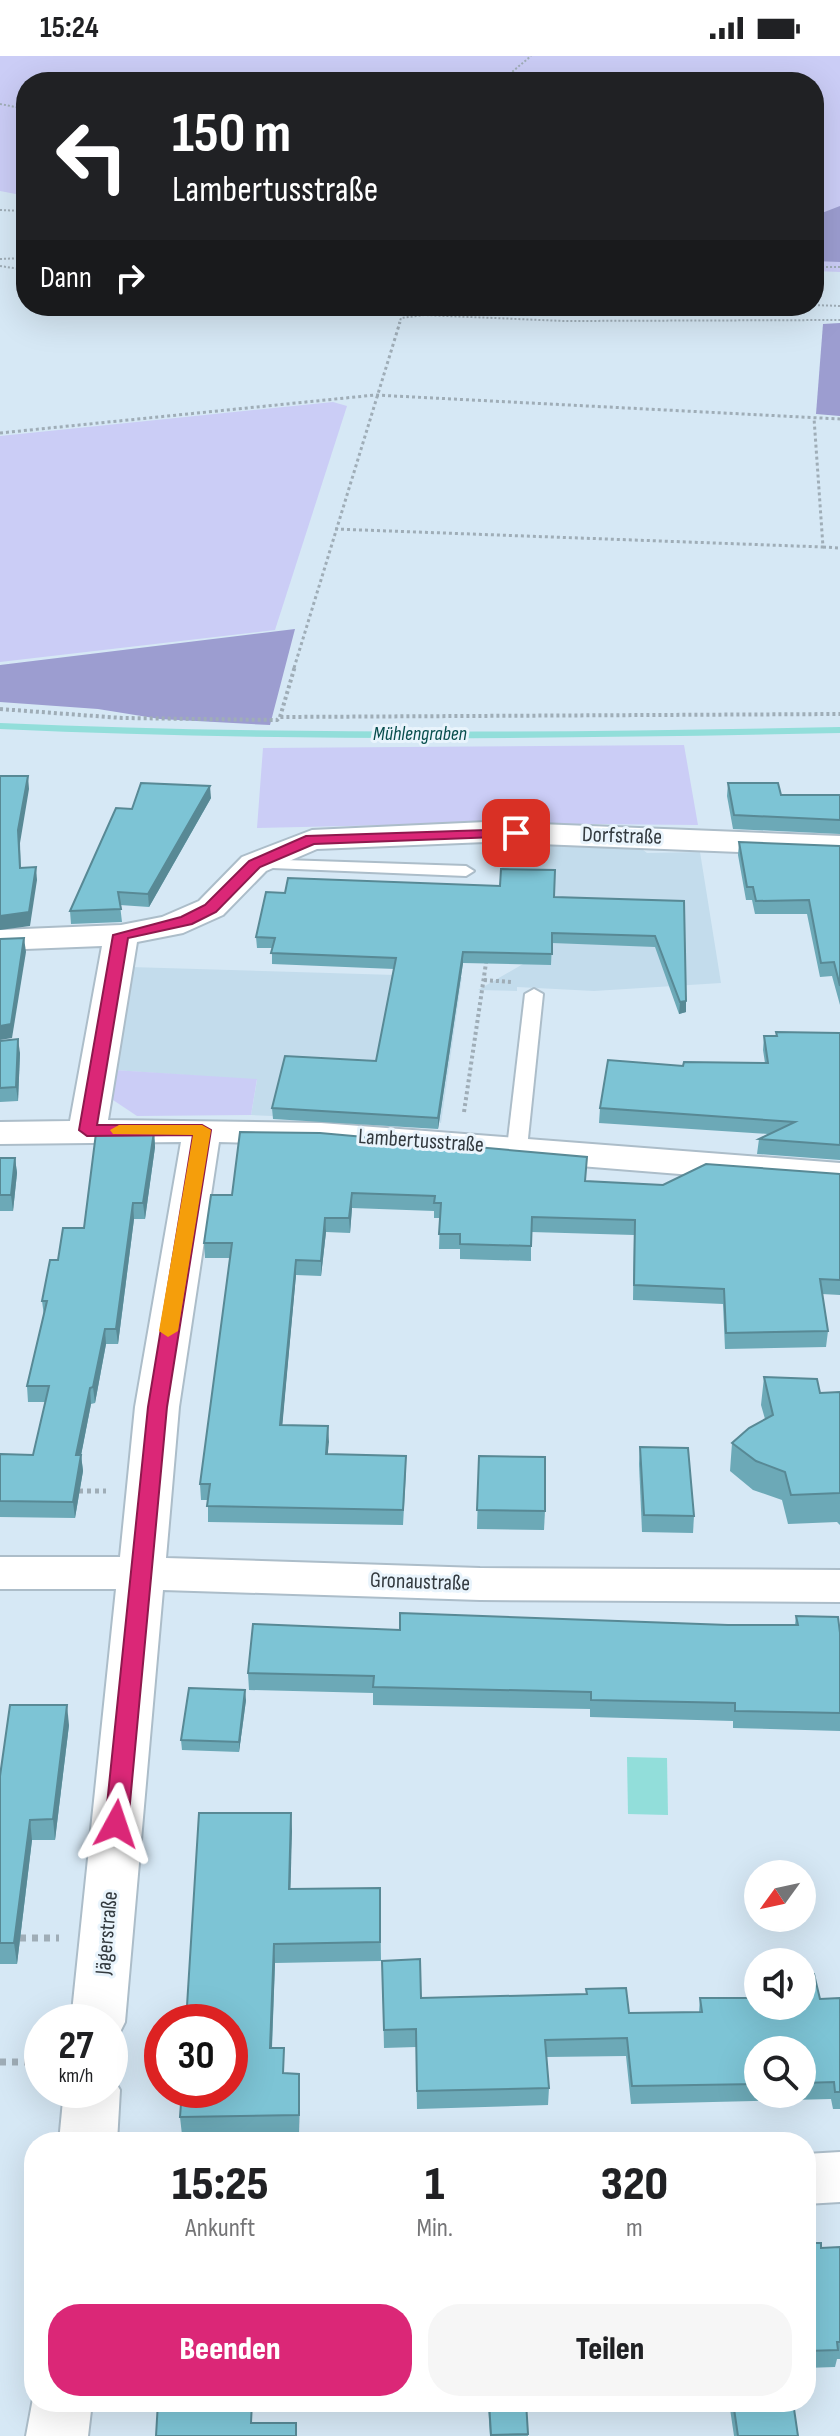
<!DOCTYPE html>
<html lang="de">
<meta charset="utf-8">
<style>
:root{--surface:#fff;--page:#f6f6f6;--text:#202124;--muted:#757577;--accent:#db2777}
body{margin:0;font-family:"Sofia Sans Condensed",sans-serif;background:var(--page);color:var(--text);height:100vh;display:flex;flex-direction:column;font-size:30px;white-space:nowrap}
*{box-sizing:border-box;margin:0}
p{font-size:26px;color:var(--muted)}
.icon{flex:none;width:44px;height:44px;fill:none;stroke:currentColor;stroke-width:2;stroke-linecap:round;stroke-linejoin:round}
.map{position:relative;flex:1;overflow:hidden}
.side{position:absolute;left:24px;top:2076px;width:792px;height:280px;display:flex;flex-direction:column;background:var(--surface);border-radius:32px;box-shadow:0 8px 32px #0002}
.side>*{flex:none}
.hud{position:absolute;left:16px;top:16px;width:808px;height:244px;border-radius:32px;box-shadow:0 8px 32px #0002;background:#202124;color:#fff;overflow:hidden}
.needle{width:52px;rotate:237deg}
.fabs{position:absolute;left:744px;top:1804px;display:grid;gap:16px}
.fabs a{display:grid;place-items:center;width:72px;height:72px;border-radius:50%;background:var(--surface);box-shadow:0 8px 32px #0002;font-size:40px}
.speed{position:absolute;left:24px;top:1948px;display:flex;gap:16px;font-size:40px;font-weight:700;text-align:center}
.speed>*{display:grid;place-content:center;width:104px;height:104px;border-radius:50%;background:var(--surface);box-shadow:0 8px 32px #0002;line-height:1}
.speed small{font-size:20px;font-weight:400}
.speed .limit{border:12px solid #d22;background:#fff;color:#111}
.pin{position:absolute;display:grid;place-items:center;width:68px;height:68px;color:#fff;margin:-34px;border-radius:16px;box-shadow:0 4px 12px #0006}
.me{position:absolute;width:88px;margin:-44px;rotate:5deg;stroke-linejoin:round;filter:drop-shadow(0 0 6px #0008)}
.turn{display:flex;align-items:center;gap:28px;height:168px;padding:0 24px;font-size:36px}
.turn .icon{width:104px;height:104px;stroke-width:2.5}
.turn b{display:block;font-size:56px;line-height:68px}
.then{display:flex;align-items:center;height:76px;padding:0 24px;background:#0003;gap:16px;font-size:30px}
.eta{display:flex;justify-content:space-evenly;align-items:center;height:136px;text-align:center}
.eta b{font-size:48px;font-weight:800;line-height:56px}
.primary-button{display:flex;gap:16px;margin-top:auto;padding:16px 24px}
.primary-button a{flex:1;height:92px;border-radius:32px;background:var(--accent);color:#fff;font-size:32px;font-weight:800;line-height:92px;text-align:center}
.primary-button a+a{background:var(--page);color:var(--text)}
.status{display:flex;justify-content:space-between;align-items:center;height:56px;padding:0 40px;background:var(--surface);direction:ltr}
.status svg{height:22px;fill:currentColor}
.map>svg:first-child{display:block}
</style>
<div class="status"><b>15:24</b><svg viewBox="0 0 49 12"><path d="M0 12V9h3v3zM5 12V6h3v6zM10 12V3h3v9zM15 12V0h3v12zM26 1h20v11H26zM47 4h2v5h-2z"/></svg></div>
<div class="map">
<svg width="840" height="2380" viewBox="0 0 840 2380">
<rect width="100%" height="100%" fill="#d6e8f5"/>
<g fill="#c3dcec">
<polygon points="503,785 638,790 647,797 700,796 721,927 594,935 517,931 517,935 478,934 523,908 501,823"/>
<polygon points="130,911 462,921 441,1067 251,1059 257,1024 114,1014"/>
</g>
<g fill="#cbcdf6">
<polygon points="0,0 840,0 840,216 814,215 814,26 26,26 26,140 0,135"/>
<polygon points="333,346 347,350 275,574 0,606 0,380"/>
<polygon points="684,689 698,769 483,767 257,772 263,692"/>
<polygon points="114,1014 257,1023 251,1059 137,1060 110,1042"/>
</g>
<g fill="#9c9dd0">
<polygon points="840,150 840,206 814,205 814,160"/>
<polygon points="840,267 840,360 816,358 823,268"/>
<polygon points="295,573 270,669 160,663 98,653 0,646 0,609"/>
</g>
<polygon fill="#92deda" points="627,1701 667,1702 668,1759 628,1758"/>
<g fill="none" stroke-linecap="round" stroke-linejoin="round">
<path fill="#92deda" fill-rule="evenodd" d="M0 667C280 679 560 677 840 671V677C560 683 280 686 0 673Z"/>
<g stroke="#acbdc9" stroke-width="4">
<g id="lane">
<polygon points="254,803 466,810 474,815 466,820 248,811 248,805"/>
<polygon points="534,933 543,938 527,1092 517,1098 507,1092 525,938"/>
</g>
</g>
<g stroke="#acbdc9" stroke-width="4">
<g id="street">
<polygon points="486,766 840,780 840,800 486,786 317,793 266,815 223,859 183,877 137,886 108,1064 321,1067 840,1107 840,1131 321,1089 219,1086 179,1351 166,1502 480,1512 840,1514 840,1546 480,1544 163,1534 125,1966 117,1982 110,1984 110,1966 71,1966 116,1533 0,1533 0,1501 120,1501 135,1351 181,1086 0,1088 0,1066 70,1065 102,890 0,894 0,874 121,869 162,861 199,845 242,801 312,774"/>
<polygon points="110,2017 120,2034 117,2086 59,2086 64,2034 110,2034"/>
<polygon points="840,2096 840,2146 806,2148 806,2098"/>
<polygon points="34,2337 34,2346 92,2346 88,2380 26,2380"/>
</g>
</g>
<g stroke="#9fadb7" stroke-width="2" stroke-dasharray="2 2" stroke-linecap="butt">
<polyline points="500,26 531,0"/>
<polyline points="0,48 26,53"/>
<polyline points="0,154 26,155"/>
<polyline points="0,203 26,202"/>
<polyline points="0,210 26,214"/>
<polyline points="814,211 840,211"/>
<polyline points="814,249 840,250"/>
<polyline points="304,250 408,259"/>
<polyline points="399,268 401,262 424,259 564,265 840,264"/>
</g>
<g stroke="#9fadb7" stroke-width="3" stroke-dasharray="3 3" stroke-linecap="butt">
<polyline points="0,377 375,339 840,363"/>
<polyline points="335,473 823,491 814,362"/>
<polyline points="823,491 840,492"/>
<polyline points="294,612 400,266"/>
</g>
<g stroke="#9fadb7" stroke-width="4" stroke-dasharray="3 3" stroke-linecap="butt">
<polyline points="0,653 122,662 277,664 280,661 840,658"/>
<polyline points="280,661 295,610"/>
<polyline points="484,924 511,926"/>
<polyline points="464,1056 486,907"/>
</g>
<polyline stroke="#9fadb7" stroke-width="5" stroke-dasharray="4 4" stroke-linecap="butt" points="79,1435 106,1435"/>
<g stroke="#9fadb7" stroke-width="7" stroke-dasharray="6 6" stroke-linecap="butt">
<polyline points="20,1882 59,1882"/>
<polyline points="0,2006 42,2006"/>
</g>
<use href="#lane" fill="#fff" fill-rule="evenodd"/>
<use href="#street" fill="#fff" fill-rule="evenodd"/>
</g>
<g fill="#6ca9b7" fill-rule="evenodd">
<polygon points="728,727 781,739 840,739 840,778 733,773 727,740"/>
<polygon points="211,742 149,851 120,849 122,866 71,868 70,855 132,753"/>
<polygon points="739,786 840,790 840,949 832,920 820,921 807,858 755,858 752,844 746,844 738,799"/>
<polygon points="554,841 684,845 686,956 679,958 655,891 552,887 551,909 463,907 438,1073 273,1063 272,1052 376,1005 394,913 272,908 272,892 257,892 256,881"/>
<polygon points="776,976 840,977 840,1104 757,1098 759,1083 768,1078 599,1067 600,1052 683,1010 765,1007 763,994 764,980 776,980"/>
<polygon points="0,985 20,997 18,1045 0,1046"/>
<polygon points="154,1076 155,1091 145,1163 134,1163 118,1288 106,1288 95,1347 91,1348 81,1399 83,1415 75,1462 0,1461 0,1398 33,1399 45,1346 28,1346 27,1330 44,1260 42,1245 84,1172"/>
<polygon points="0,1102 15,1102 17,1117 13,1155 0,1155"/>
<polygon points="840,1118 840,1239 822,1238 828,1275 826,1291 725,1293 723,1248 633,1244 634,1179 531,1176 531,1205 460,1203 460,1193 439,1193 440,1162 434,1162 434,1155 352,1152 350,1177 326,1176 321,1220 296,1219 282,1369 328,1370 328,1398 406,1415 403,1469 208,1466 208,1444 201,1444 200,1428 230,1202 205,1202 204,1187 232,1139 586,1125 663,1129"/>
<polygon points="764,1321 820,1337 840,1336 840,1469 837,1466 788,1468 782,1444 753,1434 730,1415 732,1387 765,1363 761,1349"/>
<polygon points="640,1391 694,1460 693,1477 642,1476 639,1408"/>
<polygon points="479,1400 545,1455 544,1474 477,1473"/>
<polygon points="796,1560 840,1577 840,1675 733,1672 733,1665 590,1661 590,1653 373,1649 373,1637 249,1634 248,1617 400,1574 795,1569"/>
<polygon points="246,1644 239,1696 182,1694 181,1684"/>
<polygon points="69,1669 55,1784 32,1784 17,1908 0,1908 0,1720"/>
<polygon points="291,1757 290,1833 380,1832 381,1905 275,1907 272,1992 284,1992 284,2017 299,2018 299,2078 182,2079 180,2061"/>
<path d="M382 1905 421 1942 586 1938V1933L629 1957 699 1956 700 1942H840V2053H833L831 2043 631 2048 626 2000 546 2001 549 2032 548 2049 417 2053 416 1991 384 1992ZM758 1994H802V2038H758Z"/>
<polygon points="806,2187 821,2192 840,2191 840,2303 837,2303 835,2311 806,2312"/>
<polygon points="449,2346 526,2346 528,2380 490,2380 488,2350 449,2351"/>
<polygon points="729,2346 793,2346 798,2380 734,2380"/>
</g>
<g fill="#588995">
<polygon points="28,720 29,733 20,787 21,825 18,774"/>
<polygon points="210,730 211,742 149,851 148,838"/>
<polygon points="36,811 37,824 30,870 0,874 0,860"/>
<polygon points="24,882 26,896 12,982 0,984 0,970"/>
<polygon points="463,896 463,907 438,1073 438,1062"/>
<polygon points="686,945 686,956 679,958 680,946"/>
<polygon points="18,983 20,997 18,1045 16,1031"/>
<polygon points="154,1076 155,1091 145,1163 143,1147"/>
<polygon points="15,1102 17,1117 13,1155 11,1139"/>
<polygon points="352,1137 352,1152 350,1177 349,1162"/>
<polygon points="133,1147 134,1163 118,1288 116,1273"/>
<polygon points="325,1162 326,1176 321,1220 321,1205"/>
<polygon points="296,1204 296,1219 281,1384 280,1369"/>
<polygon points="105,1273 106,1288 95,1347 93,1331"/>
<polygon points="90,1332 91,1348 78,1415 76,1399"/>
<polygon points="328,1370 329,1386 326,1413 326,1398"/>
<polygon points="81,1399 83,1415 75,1462 73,1446"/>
<polygon points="245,1634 246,1644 239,1696 239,1686"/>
<polygon points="67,1649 69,1669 55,1784 53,1763"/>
<polygon points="291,1757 292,1775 290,1851 289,1833"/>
<polygon points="30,1764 32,1784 17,1908 14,1887"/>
<polygon points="274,1888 275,1907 271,2011 270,1992"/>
<polygon points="299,2018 300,2036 299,2078"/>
</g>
<g fill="#7dc4d5" stroke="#588995" stroke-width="2">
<polygon points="0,720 28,720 18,774 20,812 36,811 29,856 0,860"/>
<polygon points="141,727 210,730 148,838 118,836 121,853 70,855 116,752 132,753"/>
<polygon points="728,727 778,727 781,739 840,739 840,764 734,759"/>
<polygon points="739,786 840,790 840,930 834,906 821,907 809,844 756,845 753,831 747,831"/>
<polygon points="501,813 555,814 554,841 684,845 686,945 680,946 655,880 552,877 552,898 463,896 438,1062 272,1052 285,1000 376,1005 396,902 271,897 275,882 256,881 266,836 285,837 288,822 500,830"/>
<polygon points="24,882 11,968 0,970 0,883"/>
<polygon points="776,976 840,977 840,1089 759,1083 795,1066 600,1052 608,1004 683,1010 684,1006 768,1007 764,980 777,980"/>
<polygon points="18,983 16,1031 0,1032 0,985"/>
<polygon points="154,1076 143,1147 133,1147 116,1273 105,1273 93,1331 90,1332 76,1399 81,1399 73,1446 0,1445 0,1398 33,1399 49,1330 27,1330 47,1245 42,1245 50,1204 58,1204 63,1172 84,1172 96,1077"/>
<polygon points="240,1076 320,1077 587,1101 585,1125 663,1129 706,1108 840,1118 840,1224 820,1223 828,1275 726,1277 724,1233 634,1229 635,1164 532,1161 531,1190 460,1188 460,1178 439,1178 441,1147 434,1147 435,1140 352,1137 349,1162 325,1162 321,1205 296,1204 280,1369 328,1370 326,1398 406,1400 403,1454 207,1450 210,1428 200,1428 232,1187 204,1187 211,1139 232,1139"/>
<polygon points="0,1102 15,1102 11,1139 0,1139"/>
<polygon points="764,1321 817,1323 820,1337 840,1336 840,1437 791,1439 785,1416 756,1405 732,1387 749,1372 773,1359"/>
<polygon points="640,1391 688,1392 694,1460 644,1459"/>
<polygon points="479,1400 545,1401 545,1455 477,1454"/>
<polygon points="400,1557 728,1569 798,1569 796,1560 838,1561 840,1577 840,1657 735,1655 735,1647 591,1644 591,1636 373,1631 374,1620 248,1617 253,1568 400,1574"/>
<polygon points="189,1632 245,1634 239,1686 181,1684"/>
<polygon points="10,1649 67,1649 53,1763 30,1764 14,1887 0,1887 0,1720"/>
<polygon points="199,1757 291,1757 289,1833 380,1832 380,1886 274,1888 270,1992 284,1992 283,2017 299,2018 299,2059 180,2061 182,2034 230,2034 230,1966 186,1966"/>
<polygon points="420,1903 421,1942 587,1938 586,1933 626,1932 629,1957 702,1956 700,1942 758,1942 758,1950 802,1950 802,1918 814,1918 820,1943 840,1942 840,2036 835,2036 834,2026 802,2027 802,1994 758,1994 758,2028 632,2030 627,1982 545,1984 549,2032 417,2035 416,1973 384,1974 382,1905"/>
<polygon points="806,2187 821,2187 821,2192 840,2191 840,2286 837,2286 838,2294 806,2295"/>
<polygon points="158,2346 252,2346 251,2367 296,2367 296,2380 156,2380"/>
<polygon points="489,2346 526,2346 528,2378 491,2379"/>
<polygon points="733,2346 793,2346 798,2380 738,2380"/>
</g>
<polygon fill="#db2777" stroke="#8e194d" stroke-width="2" points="516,773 521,774 521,780 314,788 260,811 216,856 192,868 128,882 97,1069 202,1069 211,1074 167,1351 128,1768 125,1774 108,1774 105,1768 148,1351 193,1079 87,1080 79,1074 113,879 181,861 205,849 249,805 306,780"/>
<polygon fill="#f59e0b" points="119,1069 202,1069 211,1074 178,1275 168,1281 159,1275 193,1079 113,1078 110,1074"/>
<g text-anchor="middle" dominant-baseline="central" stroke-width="6" stroke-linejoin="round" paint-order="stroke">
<g font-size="20" font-style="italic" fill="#074d4c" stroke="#e9f4fc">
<text x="420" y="678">Mühlengraben</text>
</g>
<g font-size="22" fill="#333a3f" stroke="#e9f4fc">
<text transform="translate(622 780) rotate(2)">Dorfstraße</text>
<text transform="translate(421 1085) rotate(4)">Lambertusstraße</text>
<text transform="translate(420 1526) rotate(2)">Gronaustraße</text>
<text transform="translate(107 1877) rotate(-85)">Jägerstraße</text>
</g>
</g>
</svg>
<div class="fabs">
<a><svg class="needle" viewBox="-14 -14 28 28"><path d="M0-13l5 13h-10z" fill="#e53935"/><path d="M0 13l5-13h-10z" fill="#757577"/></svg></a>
<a><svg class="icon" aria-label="sound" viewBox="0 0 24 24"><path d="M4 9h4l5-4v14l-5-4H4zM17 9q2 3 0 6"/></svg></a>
<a><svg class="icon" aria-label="search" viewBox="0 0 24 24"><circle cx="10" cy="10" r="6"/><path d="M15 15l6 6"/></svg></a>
</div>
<div class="speed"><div>27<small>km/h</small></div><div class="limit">30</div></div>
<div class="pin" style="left:516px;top:777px;background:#d93025"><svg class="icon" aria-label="arrive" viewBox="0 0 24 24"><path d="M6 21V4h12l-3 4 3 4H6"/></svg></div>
<svg class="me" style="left:116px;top:1768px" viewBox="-20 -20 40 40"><path d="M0-17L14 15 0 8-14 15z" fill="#db2777" stroke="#fff" stroke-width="4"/></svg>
<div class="hud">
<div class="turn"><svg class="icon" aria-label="left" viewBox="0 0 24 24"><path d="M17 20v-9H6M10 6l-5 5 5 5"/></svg><div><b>150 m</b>Lambertusstraße</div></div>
<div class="then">Dann<svg class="icon" aria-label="right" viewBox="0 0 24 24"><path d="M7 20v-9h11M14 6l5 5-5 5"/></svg></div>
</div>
<section class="side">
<div class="eta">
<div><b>15:25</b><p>Ankunft</p></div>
<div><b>1</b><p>Min.</p></div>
<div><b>320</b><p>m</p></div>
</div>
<div class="primary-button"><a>Beenden</a><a>Teilen</a></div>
</section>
</div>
